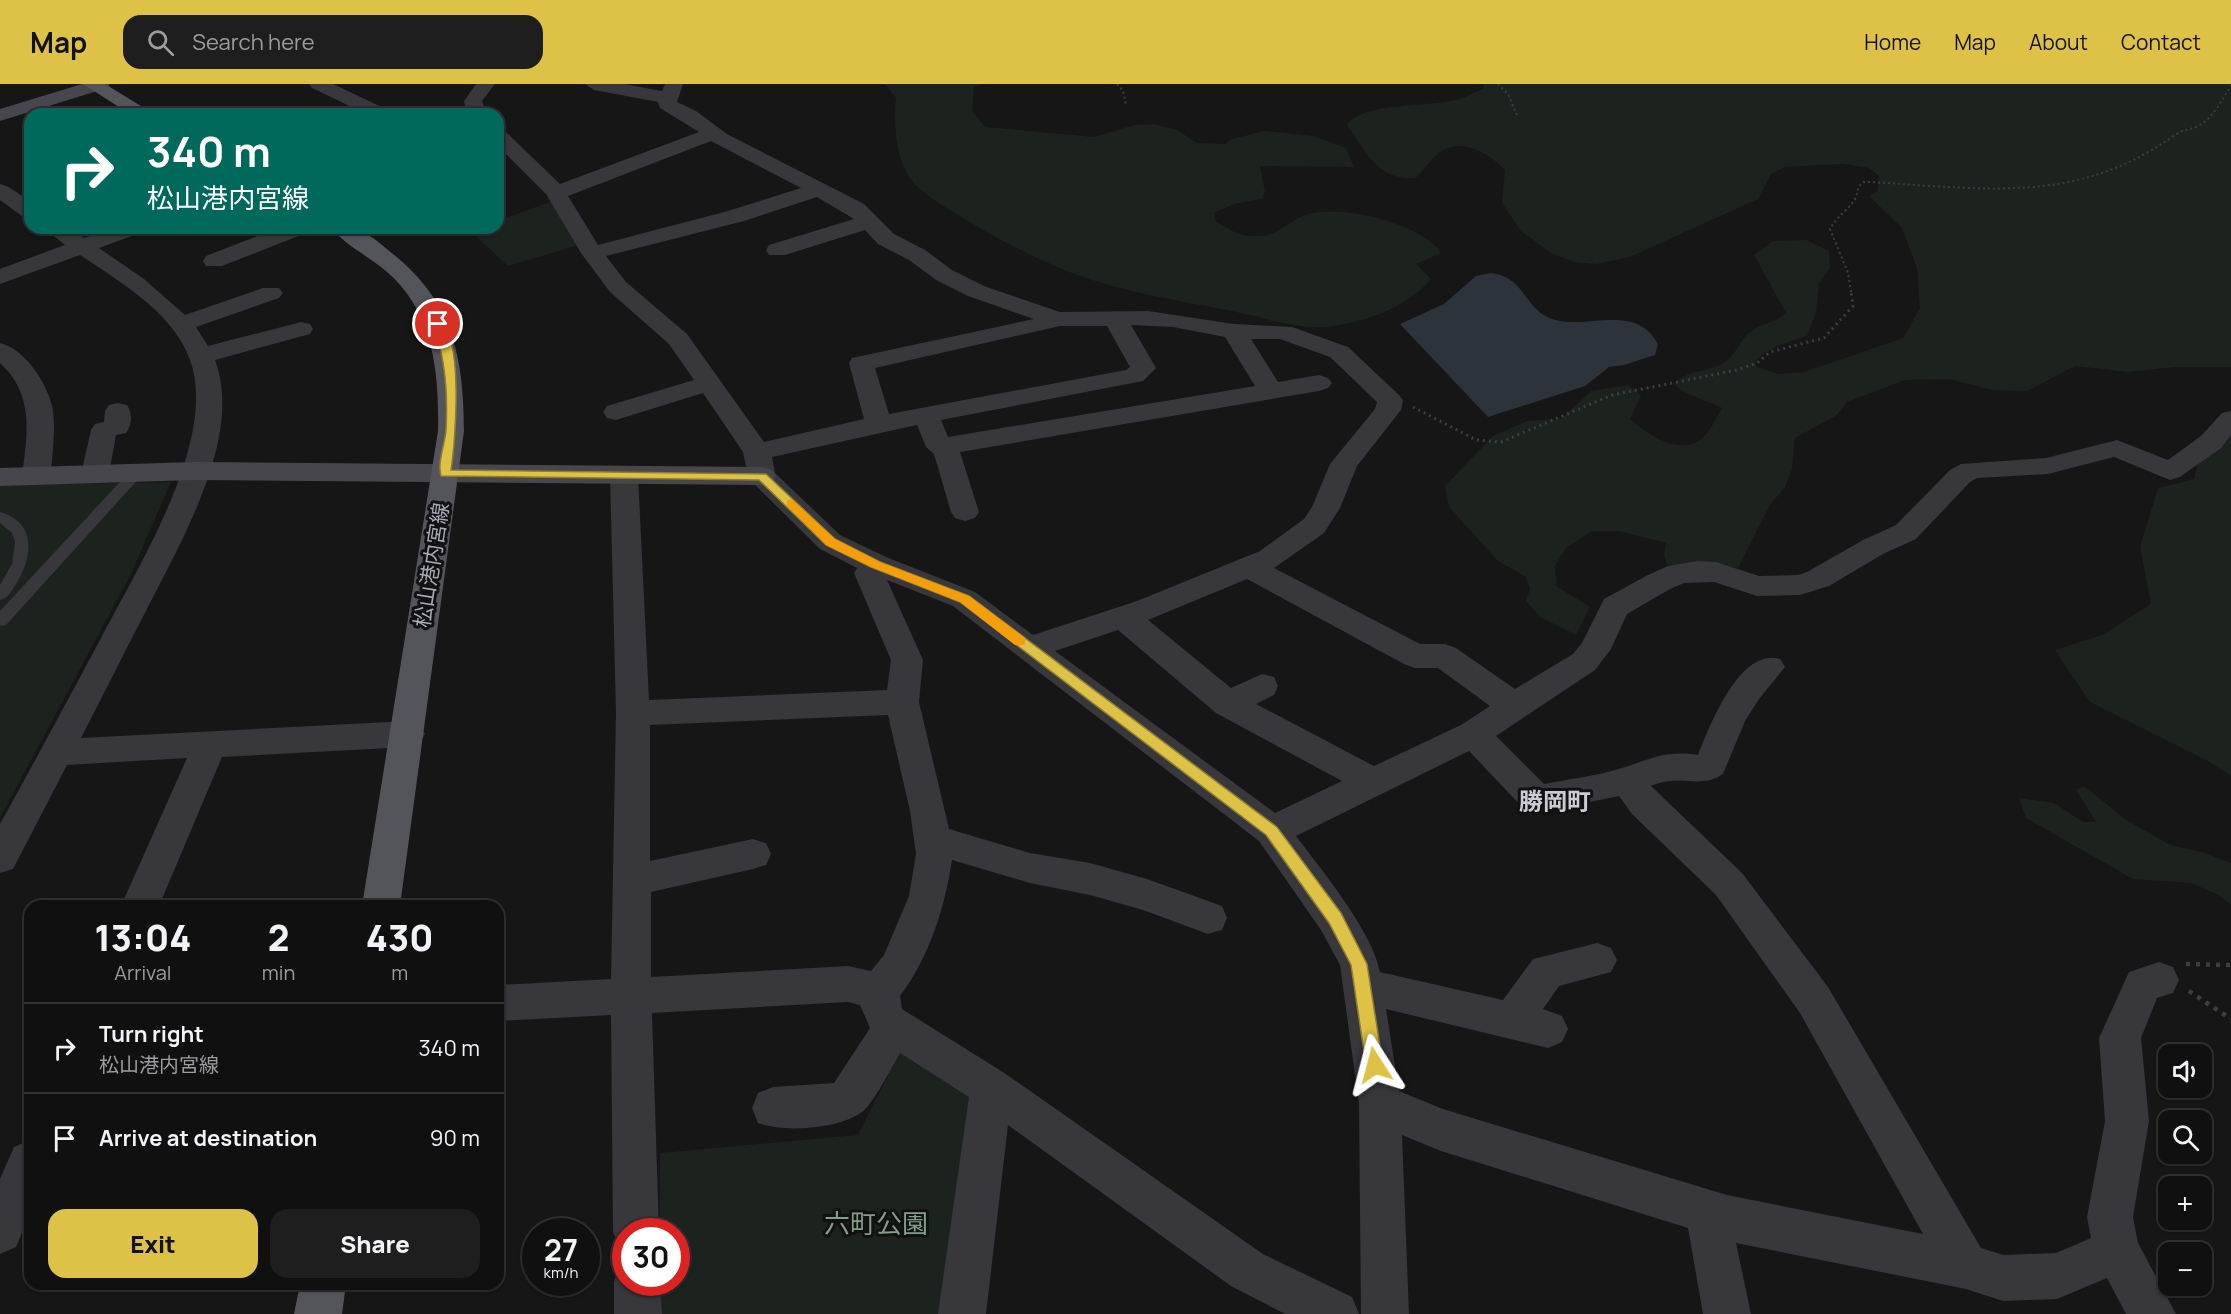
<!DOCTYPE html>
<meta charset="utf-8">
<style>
:root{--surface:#101011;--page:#1e1e1f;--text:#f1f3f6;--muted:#9c9d9f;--line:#303031;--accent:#dec247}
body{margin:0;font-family:Manrope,"Noto Sans JP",sans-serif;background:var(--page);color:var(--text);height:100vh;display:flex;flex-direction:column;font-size:22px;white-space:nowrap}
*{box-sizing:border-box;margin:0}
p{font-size:20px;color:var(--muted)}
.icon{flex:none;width:33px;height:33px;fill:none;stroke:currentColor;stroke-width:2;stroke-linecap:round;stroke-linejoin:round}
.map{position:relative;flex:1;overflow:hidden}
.side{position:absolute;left:24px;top:816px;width:480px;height:390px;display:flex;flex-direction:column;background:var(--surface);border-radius:18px;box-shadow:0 2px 4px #0004,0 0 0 2px var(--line)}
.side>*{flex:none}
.top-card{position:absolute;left:24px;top:24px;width:480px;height:126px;border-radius:18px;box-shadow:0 2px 4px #0004,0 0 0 2px var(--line);background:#00695c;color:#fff;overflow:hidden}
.tools{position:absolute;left:2158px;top:960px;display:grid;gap:12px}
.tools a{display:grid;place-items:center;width:54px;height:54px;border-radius:12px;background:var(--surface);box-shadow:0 2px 4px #0004,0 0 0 2px var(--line);font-size:30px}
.speed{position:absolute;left:522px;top:1134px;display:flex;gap:12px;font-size:30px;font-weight:700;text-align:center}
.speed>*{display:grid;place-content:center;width:78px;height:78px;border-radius:50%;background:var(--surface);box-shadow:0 2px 4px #0004,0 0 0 2px var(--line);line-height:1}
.speed small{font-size:15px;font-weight:400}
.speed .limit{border:9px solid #d22;background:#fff;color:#111}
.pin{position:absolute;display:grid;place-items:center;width:51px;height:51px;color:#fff;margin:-26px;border:3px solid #fff;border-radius:50%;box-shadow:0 2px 6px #0007}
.me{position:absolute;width:66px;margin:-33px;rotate:351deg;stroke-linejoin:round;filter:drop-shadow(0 0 4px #0008)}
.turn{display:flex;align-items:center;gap:21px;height:126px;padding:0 24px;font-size:27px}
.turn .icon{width:78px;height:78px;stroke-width:2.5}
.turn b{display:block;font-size:42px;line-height:51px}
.eta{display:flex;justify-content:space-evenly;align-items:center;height:102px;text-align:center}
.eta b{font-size:36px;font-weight:800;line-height:42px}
.button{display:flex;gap:12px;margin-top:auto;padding:12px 24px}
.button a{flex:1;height:69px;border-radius:18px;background:var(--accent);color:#111;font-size:24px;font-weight:800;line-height:69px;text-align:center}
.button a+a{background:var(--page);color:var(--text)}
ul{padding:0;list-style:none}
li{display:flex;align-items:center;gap:18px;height:90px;padding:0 24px;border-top:2px solid var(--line)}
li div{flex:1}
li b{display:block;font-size:22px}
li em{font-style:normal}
header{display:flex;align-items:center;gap:36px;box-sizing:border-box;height:84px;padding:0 30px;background:var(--accent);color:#111}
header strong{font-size:28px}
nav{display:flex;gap:33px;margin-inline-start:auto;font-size:21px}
.search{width:420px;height:54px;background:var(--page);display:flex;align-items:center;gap:15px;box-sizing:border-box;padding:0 21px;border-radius:18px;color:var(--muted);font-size:22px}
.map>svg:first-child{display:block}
</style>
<header>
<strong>Map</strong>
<div class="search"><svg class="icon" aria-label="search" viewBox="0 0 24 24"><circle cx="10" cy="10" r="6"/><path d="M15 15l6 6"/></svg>Search here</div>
<nav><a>Home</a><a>Map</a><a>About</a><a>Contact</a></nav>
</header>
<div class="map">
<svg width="2231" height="1230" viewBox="0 0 2231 1230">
<rect width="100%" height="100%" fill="#161617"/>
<g fill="#1c221e">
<path d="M885 0H981L974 3 972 26 985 43 1094 53 1134 41 1154 40 1177 46 1197 59 1226 60 1229 56 1264 47 1313 52 1346 64 1354 83 1260 82 1265 108 1262 115 1234 120 1214 129 1216 138C1226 143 1239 152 1250 152 1277 154 1283 140 1305 131 1337 119 1423 139 1441 169L1416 180 1431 195C1407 224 1363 239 1326 243 1297 245 1265 234 1236 228 1187 218 1124 208 1077 191 1038 176 999 156 963 134 948 125 919 108 909 93 895 71 894 39 896 14Z"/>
<path d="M1483 0H2231V283H2175L2128 288 2075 282 2027 307 1993 306 1949 295 1905 296 1847 318 1837 331 1795 354 1792 385 1785 403 1770 421 1738 484C1714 479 1691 485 1667 481L1664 471 1666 459 1618 447H1592L1566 464 1555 482 1556 502 1590 523 1576 551 1540 533 1526 517 1530 505 1526 493 1498 477 1449 423 1445 402 1493 352 1527 337 1561 335 1591 307 1628 301 1641 311 1630 335C1650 352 1686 377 1708 348 1713 341 1717 332 1722 324 1707 316 1686 312 1674 300 1688 285 1708 289 1725 278 1737 270 1741 253 1753 246 1764 238 1776 239 1786 229L1754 171 1773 157 1807 156 1829 167 1830 185 1819 199 1816 228 1807 252 1776 262 1755 276 1757 283 1778 290 1804 288 1903 254 1920 224 1917 184 1902 144 1869 112 1878 107 1879 92 1869 84 1843 80 1785 83 1771 90 1758 115 1630 173 1596 180 1574 178 1551 169 1521 147 1502 119 1505 86C1493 73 1470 58 1451 63 1437 66 1425 84 1416 94 1380 98 1365 68 1347 41 1364 17 1430 24 1458 15 1467 13 1476 8 1484 4Z"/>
<polygon points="555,116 582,160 508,182 470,147 498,144 498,137"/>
<polygon points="2231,333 2231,692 2208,677 2090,618 2055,566 2102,551 2151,520 2140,463 2158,404 2194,395 2201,367"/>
<polygon points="171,398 131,490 0,734 0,401"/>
<polygon points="2084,702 2125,735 2170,761 2202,768 2231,779 2231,821 2219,811 2191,799 2133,795 2026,734 2019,714 2054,719 2083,738 2096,738 2076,706"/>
<polygon points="906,955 986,1008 956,1230 660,1230 660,1199 676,1198 676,1148 660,1147 660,1069 858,1051"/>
</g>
<path fill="#2d333a" d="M1491 189C1528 193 1523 230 1560 237 1593 243 1637 221 1658 260L1655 271 1624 281 1609 283 1585 302 1488 333 1400 240 1444 220 1476 192Z"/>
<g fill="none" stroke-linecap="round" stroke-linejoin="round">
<g stroke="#3d3e43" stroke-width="2" stroke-dasharray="2 3" stroke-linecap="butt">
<polyline points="1117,0 1123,7 1126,20"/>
<polyline points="1498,0 1508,10 1517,31"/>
<path d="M1851 208 1848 189 1830 145C1837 132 1850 124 1855 115 1859 107 1855 106 1863 98 1886 98 1908 101 1931 102 2025 108 2096 107 2175 51 2183 45 2192 46 2200 41 2214 33 2222 15 2231 2"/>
</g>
<polyline stroke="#3d3e43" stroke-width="3" stroke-dasharray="2 4" stroke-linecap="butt" points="1413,323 1476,356 1501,358 1612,311 1737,286 1757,279 1770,268 1824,254 1853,222 1851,207"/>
<g stroke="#3d3e43" stroke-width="4.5" stroke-dasharray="4 6" stroke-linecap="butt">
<polyline points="2186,880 2231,881"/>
<polyline points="2189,907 2231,935"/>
</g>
<g fill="#37373c" fill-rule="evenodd">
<polygon points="137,384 144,388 142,391 6,541 0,542 0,527 132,385"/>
<path d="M0 428C37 438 33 474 16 500 12 507 8 514 0 516V501L12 480 15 458 12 449 0 439Z"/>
</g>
<g fill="#37373c" fill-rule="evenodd">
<polygon points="309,0 333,0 388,26 391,30 366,30 312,4"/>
<polygon points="476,0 495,0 482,17 487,30 467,30 464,17"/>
<path d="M585 0H624L662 7 665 0H683L677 18 696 27 727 50 864 120 894 150 925 166 952 186 984 202 1060 228 1148 227 1234 240 1292 243 1348 263 1399 311 1403 316 1401 326 1357 382 1340 424 1324 449 1274 484 1420 560H1445L1456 564 1515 605 1573 570 1582 559 1604 515 1648 491 1668 482 1697 477 1716 478 1759 492 1798 491 1807 488 1863 456 1896 441 1950 386 1961 380 2046 374 2117 356 2168 376 2201 352 2222 329 2231 327V351L2221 364 2180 393 2170 396 2114 373 2048 390 1977 394 1970 398 1916 455 1883 470 1829 502 1800 511 1757 512 1714 498 1684 499 1670 505 1627 530 1611 565 1595 586 1496 652 1544 700C1569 695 1597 692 1622 684 1651 675 1665 666 1698 671 1710 641 1740 563 1780 575L1785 583 1759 615 1745 637 1723 690C1700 706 1680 689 1651 702L1742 789 1828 903 1981 1164 2003 1171 2056 1169 2091 1154 2087 1133 2105 1037 2099 954 2129 888 2159 878 2173 883 2179 896 2173 909 2157 914 2141 954 2149 1037 2133 1133 2138 1159 2176 1230H2126L2107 1194 2057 1215 2003 1217 1966 1205 1736 1159 1751 1230H1703L1688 1144 1441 1067 1402 1051 1409 1230H1361L1359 1020 1340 881 1321 846 1259 757 953 522 887 496 923 576 919 618 949 745 1030 769 1090 779 1147 795 1222 822 1227 834 1222 846 1208 850 1143 826 1090 811 1030 799 952 776C945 823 929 874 900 912L902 925 1006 990 1263 1170 1352 1213 1359 1230H1285L1231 1202 1008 1041 986 1230H938L969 1013 900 969C893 981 872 1022 862 1028 839 1045 784 1049 758 1039L752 1024 758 1009 773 1003 834 999 870 944 860 921 848 918 652 929 659 1148H626V1167L620 1164 613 1148 611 931 498 937V901L611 895 616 629 610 391 614 385 624 382 634 385 638 391 649 616 887 606 891 576 854 489 857 484 820 465 752 398 748 392 743 368 703 309 616 336 607 334 603 328 607 322 694 296 669 260 610 208 581 169 546 110 498 62V45L505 47 560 100 699 48 660 24 658 18 594 6ZM711 57 801 104 728 127 598 161 568 112ZM817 113 854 135 769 161 766 166 769 171H785L865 146 878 160 909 176 936 196 968 212 1034 235 852 274 849 279 864 335 764 358 687 250 626 198 606 172 744 137ZM1131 241 1173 243 1225 253 1255 302 948 353 941 336 1143 297 1156 284ZM1060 242H1107L1130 283 1126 286 889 330 875 284ZM1251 255H1280L1330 273 1377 318 1375 325 1330 380 1312 423 1304 435 1260 467 1137 517 1033 551 975 508 886 473 840 451 775 389 772 373 917 341 926 363 934 370 951 428 955 434 965 437 975 434 979 428 960 368 1319 307 1328 304 1332 299 1328 294 1319 291 1278 298ZM1247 495 1404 580 1415 584H1438L1490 622 1461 641 1374 682 1256 620 1274 611 1278 602 1274 593 1262 590 1231 604 1148 536ZM1118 546 1216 629 1342 697 1275 729 1055 567ZM888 631 910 727 916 770 909 812 884 871 871 887 848 882 651 893V808L753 785 766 781 771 770 766 759 753 755 650 777V641ZM1469 667 1524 725 1537 729 1619 712 1632 730 1716 811 1800 929 1923 1150 1727 1111 1443 1025 1399 1007 1386 925 1548 964 1562 958 1568 945 1562 932 1543 925 1559 902 1611 888 1617 876 1611 864 1597 859 1533 875 1503 916 1380 888C1373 848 1321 785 1296 752Z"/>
<polygon points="0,100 7,102 30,117 30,133 22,132 0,116"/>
<path d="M44 144H69L84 154 112 144H143L140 149 99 164 144 195 185 231 263 204H279L283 209 279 214 196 243 208 262 301 238 310 240 313 245 310 250 215 276C244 353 180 459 146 527 124 569 103 611 81 654L408 637 420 641 425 650 420 659 408 663 222 673 159 822H121L187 674 67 681 13 785 0 789V740C34 679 67 617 100 556 136 486 219 356 190 276 173 228 120 198 80 171L0 200V185L65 161Z"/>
<polygon points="278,144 309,144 306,149 222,182 206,182 203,177 206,172"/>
<path d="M0 259C25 265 47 299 52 322 55 336 54 351 53 365 52 376 52 388 46 397L36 400 26 397 22 391C28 349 34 310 0 279Z"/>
<path d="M118 319 127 321C133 330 132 341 126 349L116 351 109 390 105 396 95 399 85 396 81 390 91 346 95 340 104 338 105 327 109 321Z"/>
<polygon points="30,1056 30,1130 16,1163 0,1170 0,1095 14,1063"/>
<polygon points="626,1179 626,1198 660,1198 662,1230 614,1230 614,1198 620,1181"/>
</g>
<g fill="#46464c" fill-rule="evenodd">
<polygon points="82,0 110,0 107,4 0,37 0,25"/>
<polygon points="195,378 762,383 772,386 776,392 772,398 762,401 195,396 0,402 0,384"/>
</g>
<g fill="#54545b" fill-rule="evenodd">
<polygon points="83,0 105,0 154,30 130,30"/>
<path d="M332 144C363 144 369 150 393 170 453 218 464 274 464 347L400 822H362L438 347C439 288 434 228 386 187 371 174 342 159 332 144Z"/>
<polygon points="300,1200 346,1200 342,1230 294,1230"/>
</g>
</g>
<path fill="#dec247" stroke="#907e2e" stroke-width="1.5" d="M438 237C465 249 455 361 451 386L766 390 835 455 880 478 969 512 1277 743 1341 829 1367 880 1383 981 1381 987 1375 990 1368 987 1366 981 1351 881 1329 839 1266 751 960 518 871 483 826 461 759 396 441 392C437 379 445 360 446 346 448 310 446 275 433 240Z"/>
<polygon fill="#f59e0b" points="791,415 835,455 880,478 969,512 1025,554 1025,561 1015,561 960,518 871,483 826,461 787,421 787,416"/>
<g text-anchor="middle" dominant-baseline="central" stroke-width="6" stroke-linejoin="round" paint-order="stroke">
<g font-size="21" fill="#a9abb6" stroke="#111112">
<text transform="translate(431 481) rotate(-81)">松山港内宮線</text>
</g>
<g font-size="24" font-weight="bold" fill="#cacbd3" stroke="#111112">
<text x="1555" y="716">勝岡町</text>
</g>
<g font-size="26" fill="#829f88" stroke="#111112">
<text x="876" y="1139">六町公園</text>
</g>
</g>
</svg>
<div class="tools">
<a><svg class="icon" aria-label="sound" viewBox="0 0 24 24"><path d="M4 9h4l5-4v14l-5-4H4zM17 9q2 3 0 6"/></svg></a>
<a><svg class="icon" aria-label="search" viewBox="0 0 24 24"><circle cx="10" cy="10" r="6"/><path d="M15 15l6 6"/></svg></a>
<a>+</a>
<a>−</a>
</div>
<div class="speed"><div>27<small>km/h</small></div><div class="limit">30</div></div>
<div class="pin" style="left:438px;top:240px;background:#d93025"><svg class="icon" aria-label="arrive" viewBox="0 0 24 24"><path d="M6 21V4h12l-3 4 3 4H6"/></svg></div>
<svg class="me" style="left:1375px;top:981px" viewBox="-20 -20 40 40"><path d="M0-17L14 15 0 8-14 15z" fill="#dec247" stroke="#fff" stroke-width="4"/></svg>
<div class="top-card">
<div class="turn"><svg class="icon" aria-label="right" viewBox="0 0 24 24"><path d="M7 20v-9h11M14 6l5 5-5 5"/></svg><div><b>340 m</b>松山港内宮線</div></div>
</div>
<section class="side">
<div class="eta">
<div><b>13:04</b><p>Arrival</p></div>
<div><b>2</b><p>min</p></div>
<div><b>430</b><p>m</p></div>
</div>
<ul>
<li><svg class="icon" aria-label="right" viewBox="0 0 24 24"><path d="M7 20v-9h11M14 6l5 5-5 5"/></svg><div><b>Turn right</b><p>松山港内宮線</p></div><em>340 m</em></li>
<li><svg class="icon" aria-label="arrive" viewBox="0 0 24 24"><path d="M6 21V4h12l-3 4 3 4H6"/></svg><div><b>Arrive at destination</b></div><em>90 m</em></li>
</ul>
<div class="button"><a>Exit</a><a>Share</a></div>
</section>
</div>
